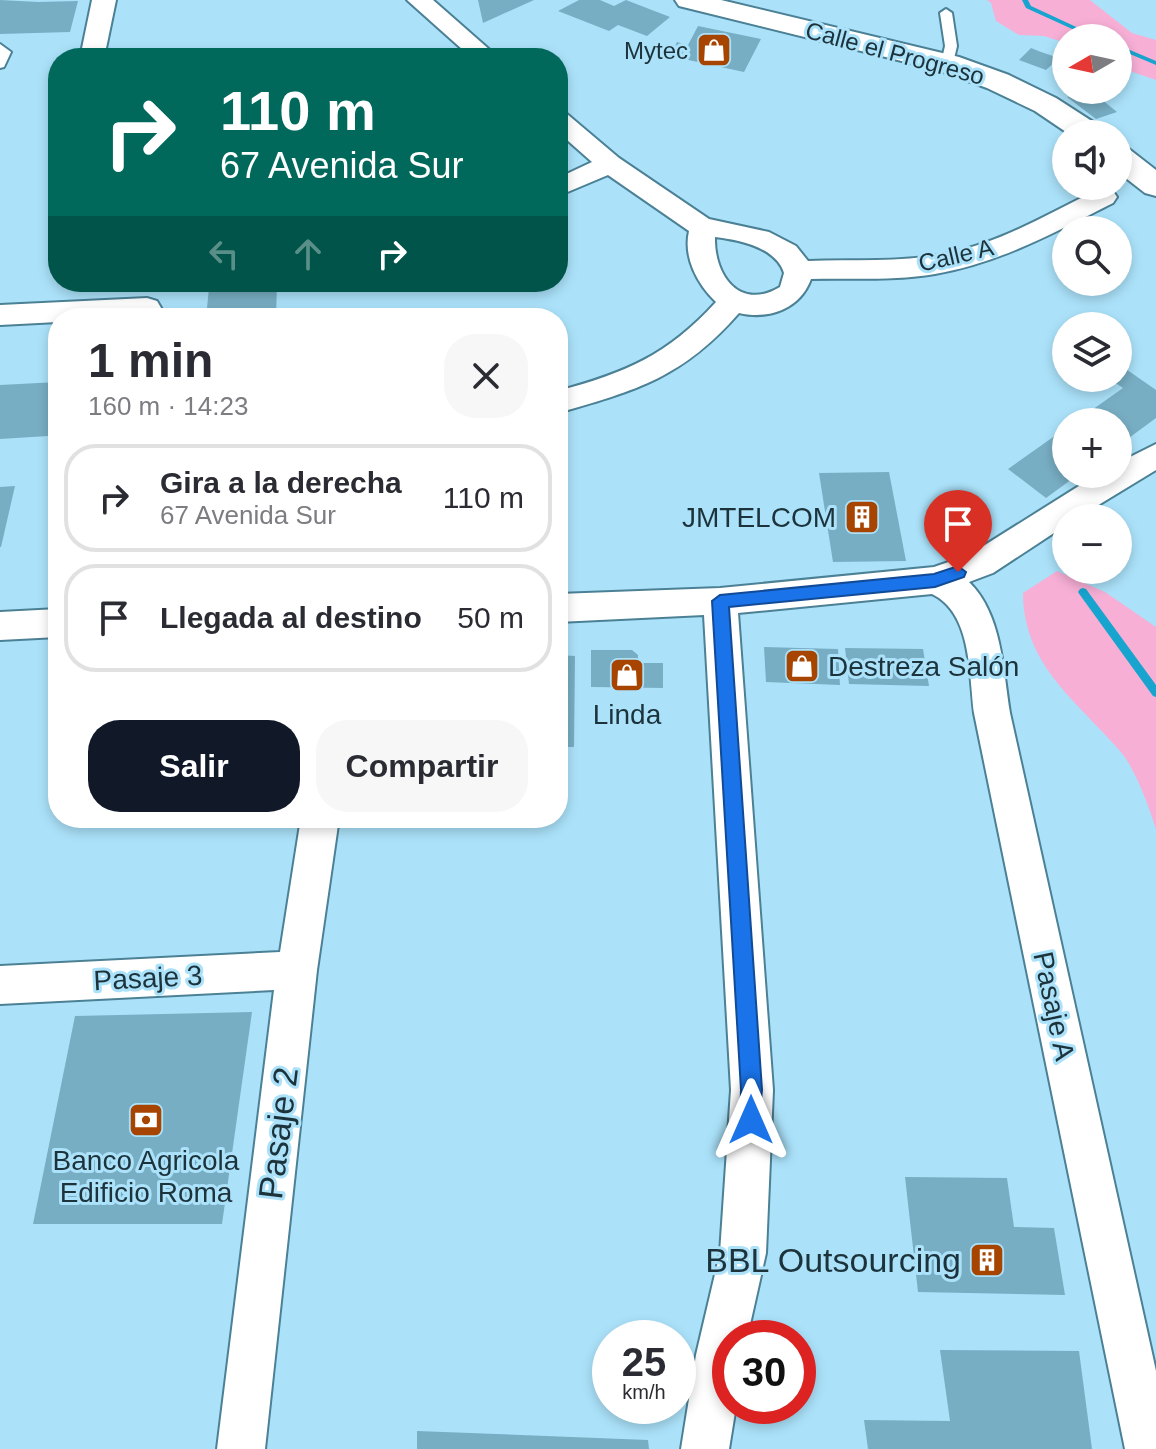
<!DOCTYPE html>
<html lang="es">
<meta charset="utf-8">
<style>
:root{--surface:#fff;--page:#f7f7f7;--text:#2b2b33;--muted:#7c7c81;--line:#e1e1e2;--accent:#111827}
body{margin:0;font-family:Arial,sans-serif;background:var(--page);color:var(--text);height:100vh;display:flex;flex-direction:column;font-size:30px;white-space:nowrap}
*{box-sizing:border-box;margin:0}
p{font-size:26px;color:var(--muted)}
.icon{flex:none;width:44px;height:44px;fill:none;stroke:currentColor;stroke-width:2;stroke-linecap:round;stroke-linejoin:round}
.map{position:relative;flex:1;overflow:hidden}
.drawer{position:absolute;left:48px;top:308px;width:520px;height:520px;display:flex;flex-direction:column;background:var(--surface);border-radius:32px;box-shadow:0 4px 12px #0003}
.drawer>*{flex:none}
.hud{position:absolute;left:48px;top:48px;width:520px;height:244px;border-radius:32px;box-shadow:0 4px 12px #0003;background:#00695c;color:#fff;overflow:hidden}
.needle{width:52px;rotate:261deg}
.tools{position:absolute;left:1052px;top:24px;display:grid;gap:16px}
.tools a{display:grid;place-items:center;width:80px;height:80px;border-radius:50%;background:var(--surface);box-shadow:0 4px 12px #0003;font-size:40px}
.speed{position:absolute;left:592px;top:1320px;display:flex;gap:16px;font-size:40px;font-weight:700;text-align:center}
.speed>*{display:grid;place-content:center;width:104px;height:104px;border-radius:50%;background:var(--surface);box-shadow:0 4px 12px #0003;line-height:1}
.speed small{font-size:20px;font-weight:400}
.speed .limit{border:12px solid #d22;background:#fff;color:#111}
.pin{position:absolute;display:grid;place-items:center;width:68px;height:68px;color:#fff;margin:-82px -34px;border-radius:50% 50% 50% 0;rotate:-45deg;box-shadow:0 0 8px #0007}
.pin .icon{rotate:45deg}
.me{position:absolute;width:88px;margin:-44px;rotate:0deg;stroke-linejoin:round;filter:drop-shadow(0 0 6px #0008)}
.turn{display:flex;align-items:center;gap:28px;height:168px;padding:0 40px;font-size:36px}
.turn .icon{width:104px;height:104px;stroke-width:2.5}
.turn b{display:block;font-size:56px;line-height:68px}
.lanes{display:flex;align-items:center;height:76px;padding:0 40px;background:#0003;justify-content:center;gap:40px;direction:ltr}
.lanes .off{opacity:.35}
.round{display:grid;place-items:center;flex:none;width:84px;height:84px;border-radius:32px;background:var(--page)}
.overview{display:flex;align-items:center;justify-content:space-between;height:136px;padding:0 40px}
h1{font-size:48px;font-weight:600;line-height:60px}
.button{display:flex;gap:16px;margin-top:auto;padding:16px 40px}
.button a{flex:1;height:92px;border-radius:32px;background:var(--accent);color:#fff;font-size:32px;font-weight:600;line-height:92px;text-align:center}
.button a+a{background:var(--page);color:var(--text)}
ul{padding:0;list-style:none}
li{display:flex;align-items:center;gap:24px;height:108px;margin:0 16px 12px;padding:0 24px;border:4px solid var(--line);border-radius:32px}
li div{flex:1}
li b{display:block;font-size:30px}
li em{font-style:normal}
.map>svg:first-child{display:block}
</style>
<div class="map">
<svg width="1156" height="1449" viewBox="0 0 1156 1449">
<rect width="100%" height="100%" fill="#abe2fa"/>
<g fill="#f7afd6">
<polygon points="987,0 1090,0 1132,33 1156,40 1156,80 1118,67 1118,38 1066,38 1066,43 1044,36 1019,35 996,21 991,3"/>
<path d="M1057 571 1105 592 1156 627V829C1150 809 1134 766 1120 751 1077 701 1023 665 1023 593Z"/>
</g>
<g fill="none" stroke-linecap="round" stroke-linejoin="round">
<g fill="#17a4cf" fill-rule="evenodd">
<polygon points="1022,0 1028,0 1031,6 1100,38 1092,38 1026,8"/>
<polygon points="1118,45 1156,61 1156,65 1118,49"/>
<polygon points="1083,588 1086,589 1156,685 1156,697 1153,696 1080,595 1078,592 1080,589"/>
</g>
</g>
<g fill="#78aec4">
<polygon points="0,0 38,2 78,1 70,32 0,34"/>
<polygon points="478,0 534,0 483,23"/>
<polygon points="579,0 600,0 614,6 626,0 670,17 647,36 618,25 609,31 558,11"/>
<polygon points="698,26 761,39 744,72 670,56 677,42 688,45"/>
<polygon points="1031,48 1041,52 1059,58 1046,70 1019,60"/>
<polygon points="1085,90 1090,90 1117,112 1096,119 1067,97"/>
<polygon points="277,283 276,318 206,318 209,288"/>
<polygon points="1123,367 1156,390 1156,418 1118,446 1118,422 1075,422 1123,388 1108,378 1118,378 1118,371"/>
<polygon points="58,382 48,436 0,439 0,385"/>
<polygon points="1066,428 1066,474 1079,474 1046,498 1008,469"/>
<polygon points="889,472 906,561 833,562 819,473"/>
<polygon points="15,486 1,547 0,547 0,487"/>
<polygon points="764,647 838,649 840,685 766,682"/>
<polygon points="845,648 923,649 929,686 849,684"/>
<polygon points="591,650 632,650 638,655 638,663 663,663 663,688 591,687"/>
<polygon points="558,655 575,656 574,747 558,747"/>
<polygon points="252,1012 222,1224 33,1224 75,1016"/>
<polygon points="905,1177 1007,1178 1014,1227 1054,1228 1065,1295 918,1292"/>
<polygon points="940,1350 1079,1351 1092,1449 868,1449 864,1420 950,1421"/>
<polygon points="417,1431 648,1440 649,1449 417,1449"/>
</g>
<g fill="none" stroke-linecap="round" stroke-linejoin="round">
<g stroke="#4b8095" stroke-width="4">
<g id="lane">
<polygon points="946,9 952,13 957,46 953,63 947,67 941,63 945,46 940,13"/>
<polygon points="0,44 11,52 4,67 0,68"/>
</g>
</g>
<g stroke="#4b8095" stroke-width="4">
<g id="street">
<polygon points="92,0 116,0 104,58 80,58"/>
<polygon points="407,0 433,0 499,58 472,58"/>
<path d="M558 111 567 114 619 158 709 219 769 232 796 246 808 261C854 259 902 263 948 253 1000 243 1048 214 1095 191L1104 189 1113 191 1117 197 1113 203C1056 232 999 263 935 274 894 281 852 278 811 279 800 309 769 320 739 313 683 377 638 390 558 413V391C625 373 668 355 716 302 697 284 683 257 689 231L608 175 558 196V178L592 162 558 132ZM715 237C739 240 776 247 784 273L780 287C740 311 714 276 715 237Z"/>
<polygon points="147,298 157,301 167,318 58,318 58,322 0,325 0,305"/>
<path d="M1156 444V470L1077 518H1066V525L993 573 969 582C1002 614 1003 670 1010 713L1156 1371V1449H1125L974 713C969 674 972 613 932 594L738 613 773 1090 766 1253 747 1338H730V1406H736L729 1449H681L696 1355 720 1253 731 1090 704 615 558 622V594L720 588 934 567 969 555 1098 474H1118V463Z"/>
<polygon points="58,609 58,637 0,640 0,612"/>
<polygon points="301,818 339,818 317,970 265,1449 217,1449 274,990 0,1004 0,966 280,952"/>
</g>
</g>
<g stroke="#4b8095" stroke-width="4">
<g id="secondary">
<polygon points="675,0 721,0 959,57 1009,75 1056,98 1101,127 1106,134 1069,134 1035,111 987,88 938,70 679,6"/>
<polygon points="1118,146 1129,149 1156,170 1156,196 1145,193 1118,172"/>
</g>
</g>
<use href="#lane" fill="#fff" fill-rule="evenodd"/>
<use href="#street" fill="#fff" fill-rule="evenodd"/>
<use href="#secondary" fill="#fff" fill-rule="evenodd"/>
</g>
<polygon fill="#1a73e8" stroke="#114b97" stroke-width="2" points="958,566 966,572 964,577 935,587 729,607 762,1090 758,1128 751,1131 743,1128 740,1120 741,1090 712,601 720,595 934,574"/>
<defs>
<g id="shop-square" transform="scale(1.8)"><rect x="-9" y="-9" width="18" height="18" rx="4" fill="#a64400" stroke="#abe2fa"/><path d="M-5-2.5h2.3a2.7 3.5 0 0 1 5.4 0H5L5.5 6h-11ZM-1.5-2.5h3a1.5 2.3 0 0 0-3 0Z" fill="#fff"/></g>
<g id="building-square" transform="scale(1.8)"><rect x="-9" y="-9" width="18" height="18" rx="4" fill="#a64400" stroke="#abe2fa"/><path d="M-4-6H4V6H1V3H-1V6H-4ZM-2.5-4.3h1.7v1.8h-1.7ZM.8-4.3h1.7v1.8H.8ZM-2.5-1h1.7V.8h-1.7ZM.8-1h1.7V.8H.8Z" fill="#fff"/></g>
<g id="bank-square" transform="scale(1.8)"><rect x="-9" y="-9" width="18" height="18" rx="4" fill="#a64400" stroke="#abe2fa"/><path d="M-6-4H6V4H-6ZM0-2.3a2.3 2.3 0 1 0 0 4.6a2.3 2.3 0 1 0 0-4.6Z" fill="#fff"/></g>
</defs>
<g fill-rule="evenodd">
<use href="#shop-square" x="714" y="50"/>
<use href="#building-square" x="862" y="517"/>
<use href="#shop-square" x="802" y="666"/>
<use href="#shop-square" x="627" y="675"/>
<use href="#bank-square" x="146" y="1120"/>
<use href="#building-square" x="987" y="1260"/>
</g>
<g text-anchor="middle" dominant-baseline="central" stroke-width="6" stroke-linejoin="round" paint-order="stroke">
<g font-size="24" fill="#1d333c" stroke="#abe2fa" text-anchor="end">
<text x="688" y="50">Mytec</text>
</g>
<g font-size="24" fill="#1d333c" stroke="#abe2fa">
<text transform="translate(895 53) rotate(15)">Calle el Progreso</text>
<text transform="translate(956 255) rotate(-13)">Calle A</text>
</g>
<g font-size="28" fill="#1d333c" stroke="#abe2fa">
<text x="836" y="517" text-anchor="end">JMTELCOM</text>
<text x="828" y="666" text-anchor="start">Destreza Salón</text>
<text x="627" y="714">Linda</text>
<text x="146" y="1160">Banco Agricola<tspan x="146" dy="32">Edificio Roma</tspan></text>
</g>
<g font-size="28" fill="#1d333c" stroke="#abe2fa">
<text transform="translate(148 978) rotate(-3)">Pasaje 3</text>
<text transform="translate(1054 1006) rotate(78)">Pasaje A</text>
</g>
<g font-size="34" fill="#1d333c" stroke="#abe2fa">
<text transform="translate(278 1133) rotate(-83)">Pasaje 2</text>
</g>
<g font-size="34" fill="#1d333c" stroke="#abe2fa" text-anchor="end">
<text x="961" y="1260">BBL Outsourcing</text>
</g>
</g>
</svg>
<div class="tools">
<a><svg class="needle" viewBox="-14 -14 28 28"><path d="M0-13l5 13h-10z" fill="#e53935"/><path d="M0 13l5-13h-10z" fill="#7c7c81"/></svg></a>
<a><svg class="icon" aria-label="sound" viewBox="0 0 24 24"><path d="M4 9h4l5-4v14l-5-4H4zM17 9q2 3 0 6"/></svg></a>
<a><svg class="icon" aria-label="search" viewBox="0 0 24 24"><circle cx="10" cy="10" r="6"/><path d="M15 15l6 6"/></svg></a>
<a><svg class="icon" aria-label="layers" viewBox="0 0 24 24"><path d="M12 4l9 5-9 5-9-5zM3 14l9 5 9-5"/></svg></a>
<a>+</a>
<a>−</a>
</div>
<div class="speed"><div>25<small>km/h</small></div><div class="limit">30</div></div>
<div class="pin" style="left:958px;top:572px;background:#d93025"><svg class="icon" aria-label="arrive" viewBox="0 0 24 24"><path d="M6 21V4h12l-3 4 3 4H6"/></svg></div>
<svg class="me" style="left:751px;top:1120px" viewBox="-20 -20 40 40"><path d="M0-17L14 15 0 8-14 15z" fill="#1a73e8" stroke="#fff" stroke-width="4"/></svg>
<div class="hud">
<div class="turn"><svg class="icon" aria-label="right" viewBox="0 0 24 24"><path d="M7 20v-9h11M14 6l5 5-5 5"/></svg><div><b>110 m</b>67 Avenida Sur</div></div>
<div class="lanes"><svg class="icon off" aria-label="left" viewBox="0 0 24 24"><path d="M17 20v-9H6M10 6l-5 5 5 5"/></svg><svg class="icon off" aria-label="ahead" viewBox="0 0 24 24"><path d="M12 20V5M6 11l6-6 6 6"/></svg><svg class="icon" aria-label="right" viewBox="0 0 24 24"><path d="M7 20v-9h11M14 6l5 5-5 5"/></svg></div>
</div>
<section class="drawer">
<div class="overview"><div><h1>1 min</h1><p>160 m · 14:23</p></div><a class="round"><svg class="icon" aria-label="close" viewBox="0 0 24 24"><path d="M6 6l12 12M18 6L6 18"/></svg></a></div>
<ul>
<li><svg class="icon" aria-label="right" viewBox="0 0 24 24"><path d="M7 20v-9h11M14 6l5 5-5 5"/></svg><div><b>Gira a la derecha</b><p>67 Avenida Sur</p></div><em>110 m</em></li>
<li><svg class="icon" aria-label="arrive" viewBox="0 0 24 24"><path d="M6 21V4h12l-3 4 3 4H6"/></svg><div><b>Llegada al destino</b></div><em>50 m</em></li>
</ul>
<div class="button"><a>Salir</a><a>Compartir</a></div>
</section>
</div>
